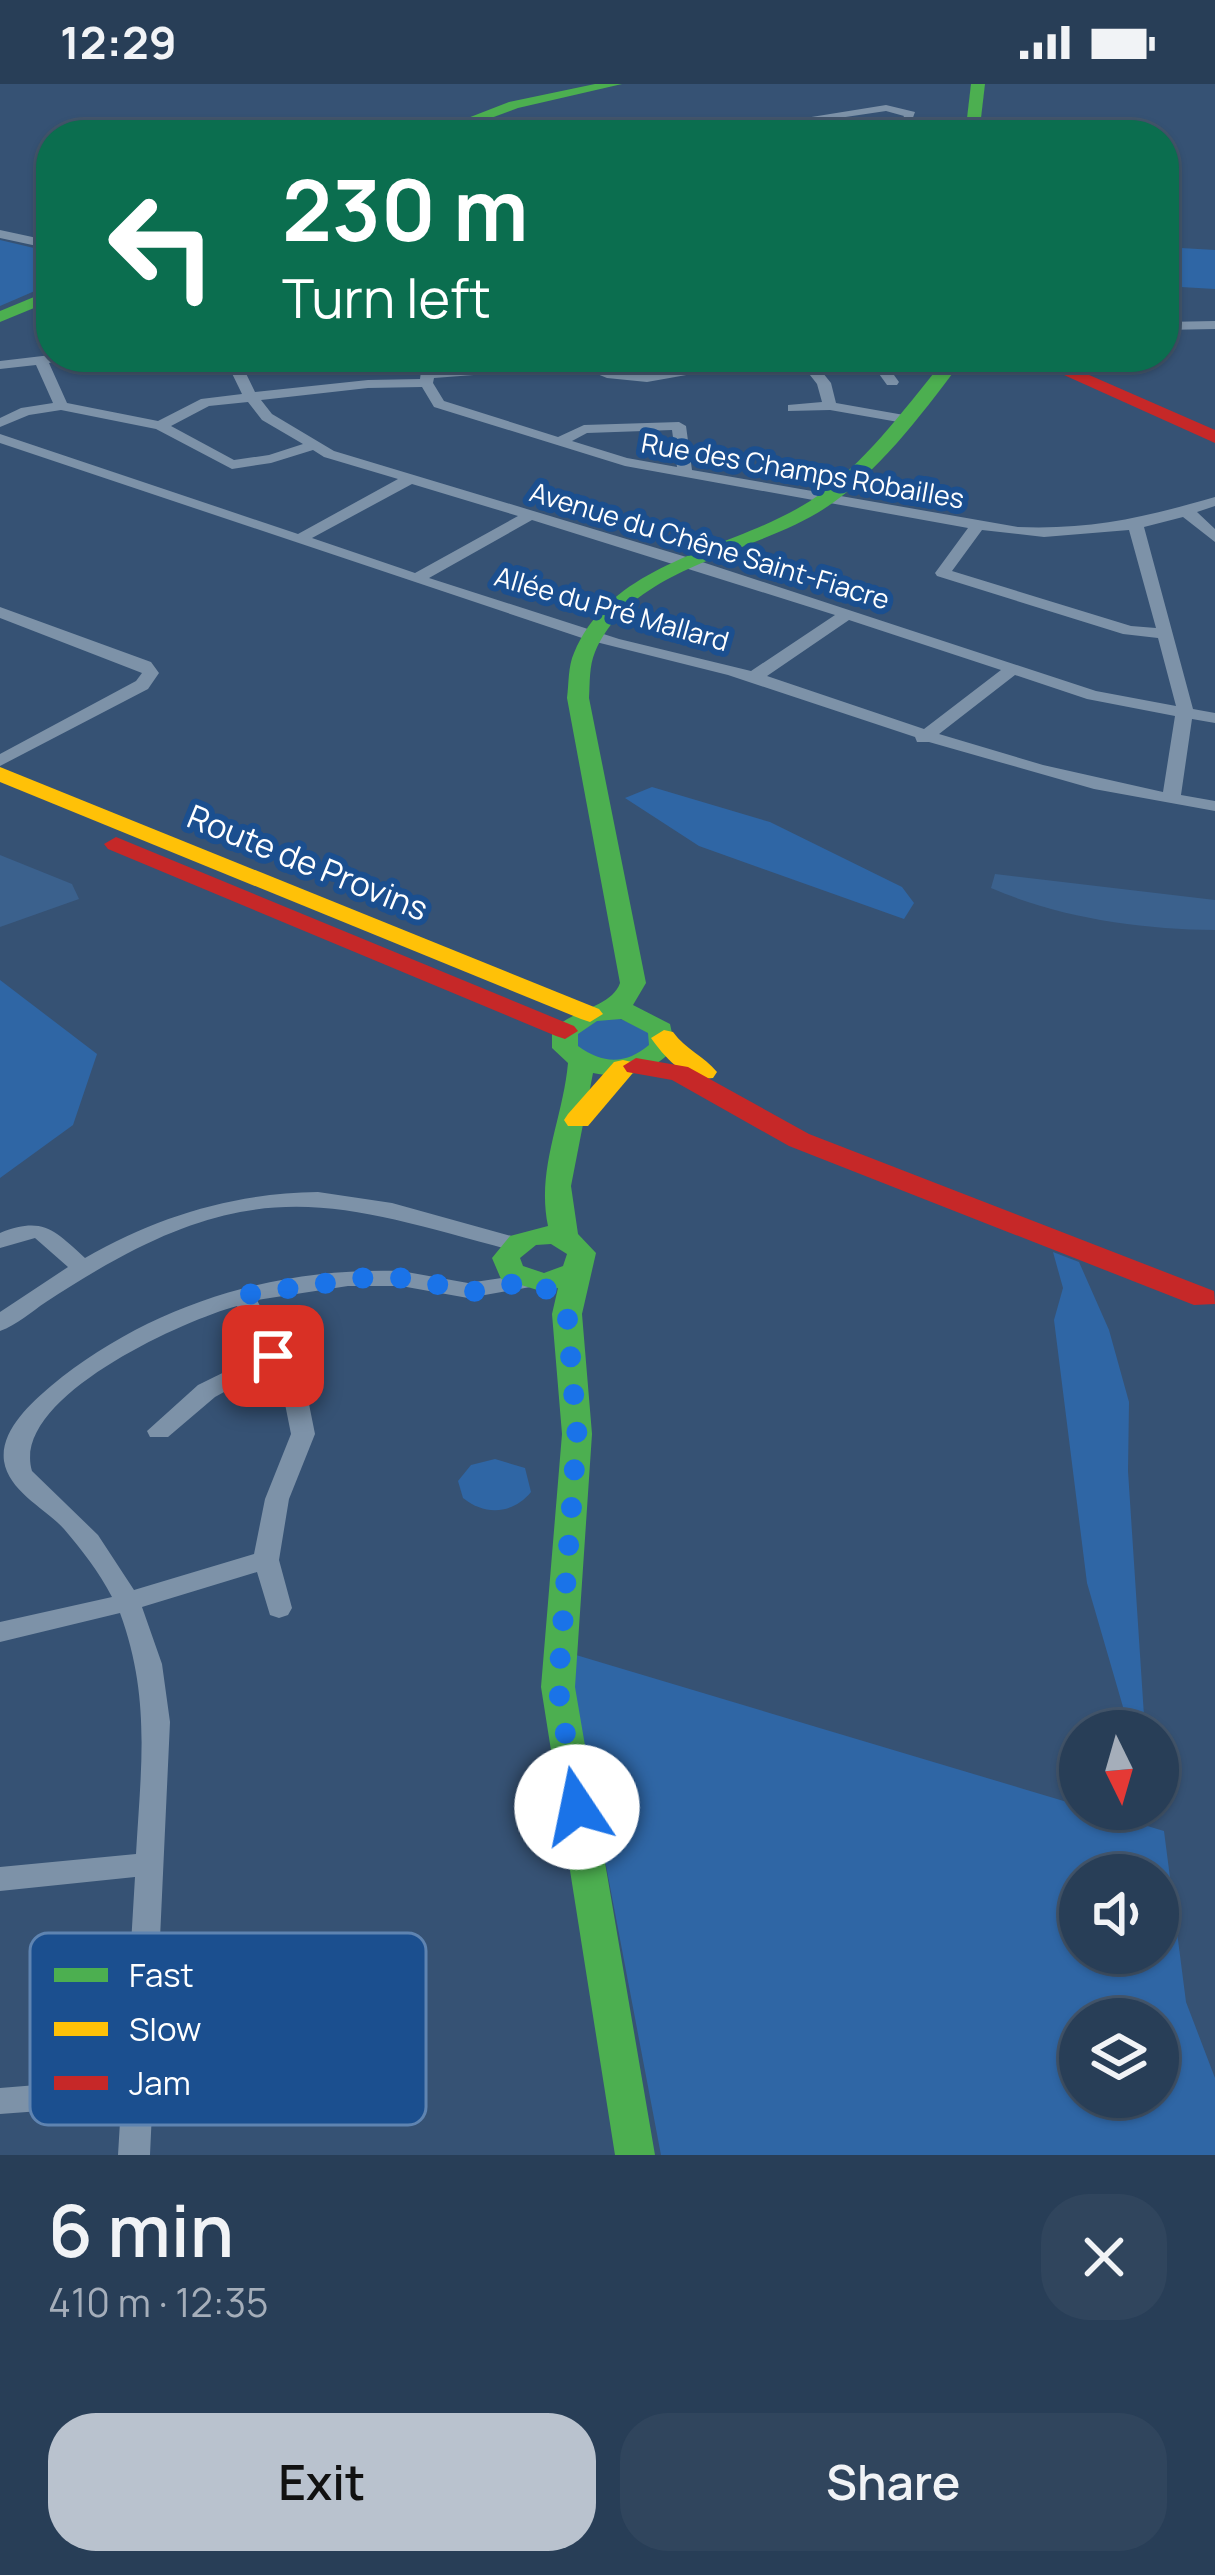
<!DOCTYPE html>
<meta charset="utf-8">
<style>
:root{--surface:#283e57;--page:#30455d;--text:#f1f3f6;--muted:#a5aeba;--line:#44576d;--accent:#b9c2ce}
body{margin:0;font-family:Manrope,sans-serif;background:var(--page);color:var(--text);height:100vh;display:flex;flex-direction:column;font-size:45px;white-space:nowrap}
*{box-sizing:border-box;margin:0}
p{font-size:39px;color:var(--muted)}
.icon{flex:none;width:66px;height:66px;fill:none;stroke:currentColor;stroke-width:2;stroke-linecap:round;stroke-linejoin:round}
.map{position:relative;height:2071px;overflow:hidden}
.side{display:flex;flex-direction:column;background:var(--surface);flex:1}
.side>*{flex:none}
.hud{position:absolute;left:36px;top:36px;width:1143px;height:252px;border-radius:48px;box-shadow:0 3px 9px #0004,0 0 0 3px var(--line);background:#0b6e4f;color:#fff;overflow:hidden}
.needle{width:78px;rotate:175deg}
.tools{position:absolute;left:1059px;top:1626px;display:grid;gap:24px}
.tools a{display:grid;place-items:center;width:120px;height:120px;border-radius:50%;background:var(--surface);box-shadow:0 3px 9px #0004,0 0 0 3px var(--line);font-size:60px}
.pin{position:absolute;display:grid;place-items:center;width:102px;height:102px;color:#fff;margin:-51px;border-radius:24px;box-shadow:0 6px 18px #0006}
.me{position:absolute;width:132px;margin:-66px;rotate:349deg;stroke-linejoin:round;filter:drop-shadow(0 0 9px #0008)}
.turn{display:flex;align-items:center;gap:42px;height:252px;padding:0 48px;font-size:54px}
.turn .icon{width:156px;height:156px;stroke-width:2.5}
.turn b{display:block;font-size:84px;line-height:102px}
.round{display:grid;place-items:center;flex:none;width:126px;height:126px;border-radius:48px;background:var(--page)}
.headline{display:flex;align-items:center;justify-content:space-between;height:204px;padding:0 48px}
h1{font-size:72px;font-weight:600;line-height:90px}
.primary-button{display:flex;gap:24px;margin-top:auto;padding:24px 48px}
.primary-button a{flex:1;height:138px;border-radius:48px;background:var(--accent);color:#111;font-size:48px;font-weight:600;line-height:138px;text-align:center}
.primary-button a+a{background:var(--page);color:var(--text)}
.status{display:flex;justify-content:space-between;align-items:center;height:84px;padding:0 60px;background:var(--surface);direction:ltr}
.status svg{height:33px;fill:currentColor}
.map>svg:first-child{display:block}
</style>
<div class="status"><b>12:29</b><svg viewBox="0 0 49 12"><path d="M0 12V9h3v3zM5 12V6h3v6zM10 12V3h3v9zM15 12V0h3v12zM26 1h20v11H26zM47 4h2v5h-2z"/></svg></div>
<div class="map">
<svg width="1215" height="2071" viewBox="0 0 1215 2071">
<rect width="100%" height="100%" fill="#365274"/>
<g fill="#2f66a5" fill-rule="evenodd">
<polygon points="0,156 51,168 51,200 0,222"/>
<polygon points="1164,163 1215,166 1215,205 1164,202"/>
<polygon points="652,703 770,738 902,803 914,819 904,835 699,762 625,714"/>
<polygon points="0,896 97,970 73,1041 0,1094"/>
<polygon points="608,931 653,946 649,970 611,980 577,967 577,945"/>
<polygon points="1053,1168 1079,1178 1109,1246 1129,1318 1128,1387 1145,1647 1130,1647 1087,1499 1054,1236 1063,1204"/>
<path d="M495 1375 525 1384 531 1408C513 1430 485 1432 463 1414L458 1397 471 1381Z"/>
<path d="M576 1571 1164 1747 1186 1918 1215 1994V2071H661L571 1597ZM1080 1791H1158V1869H1080ZM1080 1935H1158V2013H1080Z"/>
</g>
<g fill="#3b618d">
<polygon points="0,771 72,800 79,815 0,843"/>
<path d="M995 790 1215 816V846C1140 845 1060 834 991 804Z"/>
</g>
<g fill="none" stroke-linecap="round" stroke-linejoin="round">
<g fill="#7d92a8" fill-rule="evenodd">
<polygon points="886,21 915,28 911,39 971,44 977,47 971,50 904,45 832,51 900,39 904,32 886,27 785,42 798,51 784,51 768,40"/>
<polygon points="0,146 51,157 51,165 0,154"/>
<polygon points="1215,237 1215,245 1164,246 1164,238"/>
<path d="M51 271 72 273 49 279 67 319 158 337 201 315 242 310 224 273H238L255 308 368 296 420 295 423 273H437L435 285 583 273 610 286 647 290 683 284 711 273H728L692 290 647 298 607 294 580 283 434 294 433 299 444 317 558 353 584 341 679 338 686 342 692 386 1018 443C1091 446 1146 433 1215 413V422L1197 428 1215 445V458L1183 433 1144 443 1193 625 1215 629V639L1192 635 1181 711 1215 717V727L1094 705 929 658H917L915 653 728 591 588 556 0 359V350L298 450 398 395 324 373 313 366 271 379 232 385 156 345 61 326 29 331 0 343V334L21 324 53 319 36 281 0 285V277ZM422 303 434 323 625 382 968 444 935 489 937 492 1123 550 1158 554 1176 622 1096 607 693 475 334 367 272 330 261 316 368 304ZM248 318 262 336 303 360 269 371 234 376 171 342 209 322ZM672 346 677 383 627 374 572 357 587 349ZM412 400 518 432 415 489 312 454ZM532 436 835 531 751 587 619 555 429 494ZM982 446 1044 453 1129 446 1156 544 1131 542 952 487ZM849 536 1001 586 924 645 767 592ZM1015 591 1087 615 1175 632 1163 708 1043 681 939 650Z"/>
<polygon points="796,273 810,273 831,299 836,319 904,331 911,335 904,339 830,326 788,327 788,321 822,318 817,300"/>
<polygon points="867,273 881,273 899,298 897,301 887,301"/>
<polygon points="916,273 947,273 959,278 952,282"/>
<polygon points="0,523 151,578 159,589 148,605 0,682 0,670 136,597 142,589 0,534"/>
<path d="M318 1108 392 1119 522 1155 525 1160 514 1167C356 1125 272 1090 117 1175 93 1188 69 1203 46 1218 31 1228 17 1241 0 1247V1228L68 1183 35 1154 0 1164V1149C43 1132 54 1146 85 1174 158 1132 234 1109 318 1108Z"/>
<path d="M401 1187 468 1199 528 1190 539 1197 536 1202 468 1214 401 1202H348L257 1216 281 1264 300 1259 308 1262 312 1267 308 1272 288 1278 309 1320 315 1350 289 1415 279 1476 292 1524 288 1531 279 1534 270 1531 257 1488 142 1523 162 1580 170 1638 150 2071H118L121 2021 0 2030V2004L123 1994 135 1793 0 1807V1783L136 1770C141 1682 151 1614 120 1529L0 1558V1538L112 1513C99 1488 82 1466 64 1445 45 1424 9 1408 4 1377 0 1347 30 1320 51 1302 149 1221 274 1183 401 1187ZM237 1222 261 1270 198 1301 147 1347 150 1353H168L215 1313 268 1284 285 1320 291 1350 265 1415 254 1470 134 1506 98 1451 32 1387C10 1314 182 1237 237 1222Z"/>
</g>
<g fill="#4caf50" fill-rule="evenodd">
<polygon points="595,0 622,0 518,24 445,51 424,51 509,18"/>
<polygon points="971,0 985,0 979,51 965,51"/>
<polygon points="51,206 51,217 0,238 0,227"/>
<path d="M947 273H965C927 323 886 380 834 418 762 471 634 477 595 568 589 582 590 599 589 614L646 899 633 921 670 940 675 963C654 988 625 996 593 989L571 1102 578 1150 596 1169 582 1230 592 1350 575 1603 655 2071H615L541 1603 562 1350 552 1230 558 1204 544 1208 501 1195 492 1174 510 1152 548 1142C536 1085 563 1035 568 979L552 964V947C572 925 611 924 620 899L567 614C569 599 568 582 574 569 616 469 745 467 823 408 872 371 908 320 947 273ZM621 935 648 949 649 961C625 981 603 980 578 962V950L597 937ZM551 1160 567 1170 563 1182 544 1189 523 1182 520 1174 536 1161Z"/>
</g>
<g fill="#ffc107" fill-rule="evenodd">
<polygon points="0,683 599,925 603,930 590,938 581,935 0,698"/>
<path d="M664 946 673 948C686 966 704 972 717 988L713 994C687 998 665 974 651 954Z"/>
<polygon points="623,976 632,978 636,984 632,990 588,1042 568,1042 564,1036 568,1030 614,978"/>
</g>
<g fill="#c62828" fill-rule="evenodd">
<polygon points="1024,273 1048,273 1215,346 1215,359"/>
<polygon points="116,753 574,942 578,947 565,955 556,952 108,765 104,760"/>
<polygon points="636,974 688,983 809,1050 1214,1207 1215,1220 1194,1221 789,1062 672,996 627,988 623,982"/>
</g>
</g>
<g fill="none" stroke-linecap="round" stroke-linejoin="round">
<polyline stroke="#1a73e8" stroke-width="21" stroke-dasharray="0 37.8" points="273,1272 243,1211 362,1194 408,1194 471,1208 528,1197 541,1199 567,1229 577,1350 558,1603 577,1723"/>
</g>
<g text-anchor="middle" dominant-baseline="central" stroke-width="12" stroke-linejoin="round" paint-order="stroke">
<g font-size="27" fill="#fff" stroke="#1b4f8f">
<text transform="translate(803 386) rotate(10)">Rue des Champs Robailles</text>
<text transform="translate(710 461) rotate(17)">Avenue du Chêne Saint-Fiacre</text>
<text transform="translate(612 524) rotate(16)">Allée du Pré Mallard</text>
</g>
<g font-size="33" fill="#fff" stroke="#1b4f8f">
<text transform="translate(308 778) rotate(22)">Route de Provins</text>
</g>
</g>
<rect x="30" y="1849" width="396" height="192" rx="18" fill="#1b4f8f" stroke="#5f84b1" stroke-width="3"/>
<rect x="54" y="1884" width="54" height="14" fill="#4caf50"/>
<rect x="54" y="1938" width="54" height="14" fill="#ffc107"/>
<rect x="54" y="1992" width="54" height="14" fill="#c62828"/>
<g font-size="33" fill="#fff">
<text x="129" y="1903">Fast</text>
<text x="129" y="1957">Slow</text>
<text x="129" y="2011">Jam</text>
</g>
</svg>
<div class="tools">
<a><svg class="needle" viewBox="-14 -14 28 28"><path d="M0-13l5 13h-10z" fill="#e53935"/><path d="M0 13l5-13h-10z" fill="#a5aeba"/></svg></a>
<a><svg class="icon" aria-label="sound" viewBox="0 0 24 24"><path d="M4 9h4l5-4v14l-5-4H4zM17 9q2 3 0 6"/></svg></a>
<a><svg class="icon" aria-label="layers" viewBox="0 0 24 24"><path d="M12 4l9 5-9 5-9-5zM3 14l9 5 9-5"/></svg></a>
</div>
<div class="pin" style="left:273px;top:1272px;background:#d93025"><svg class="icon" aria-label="arrive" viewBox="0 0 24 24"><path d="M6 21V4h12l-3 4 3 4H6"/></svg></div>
<svg class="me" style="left:577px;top:1723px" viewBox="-20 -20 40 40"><circle r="19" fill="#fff"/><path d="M0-13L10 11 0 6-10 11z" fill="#1a73e8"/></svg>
<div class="hud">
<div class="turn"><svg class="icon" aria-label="left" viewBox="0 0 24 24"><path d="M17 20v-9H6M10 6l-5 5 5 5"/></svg><div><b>230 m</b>Turn left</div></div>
</div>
</div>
<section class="side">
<div class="headline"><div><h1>6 min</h1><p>410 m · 12:35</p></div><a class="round"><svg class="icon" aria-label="close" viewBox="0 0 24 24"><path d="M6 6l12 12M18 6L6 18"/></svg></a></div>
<div class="primary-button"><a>Exit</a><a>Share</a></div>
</section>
